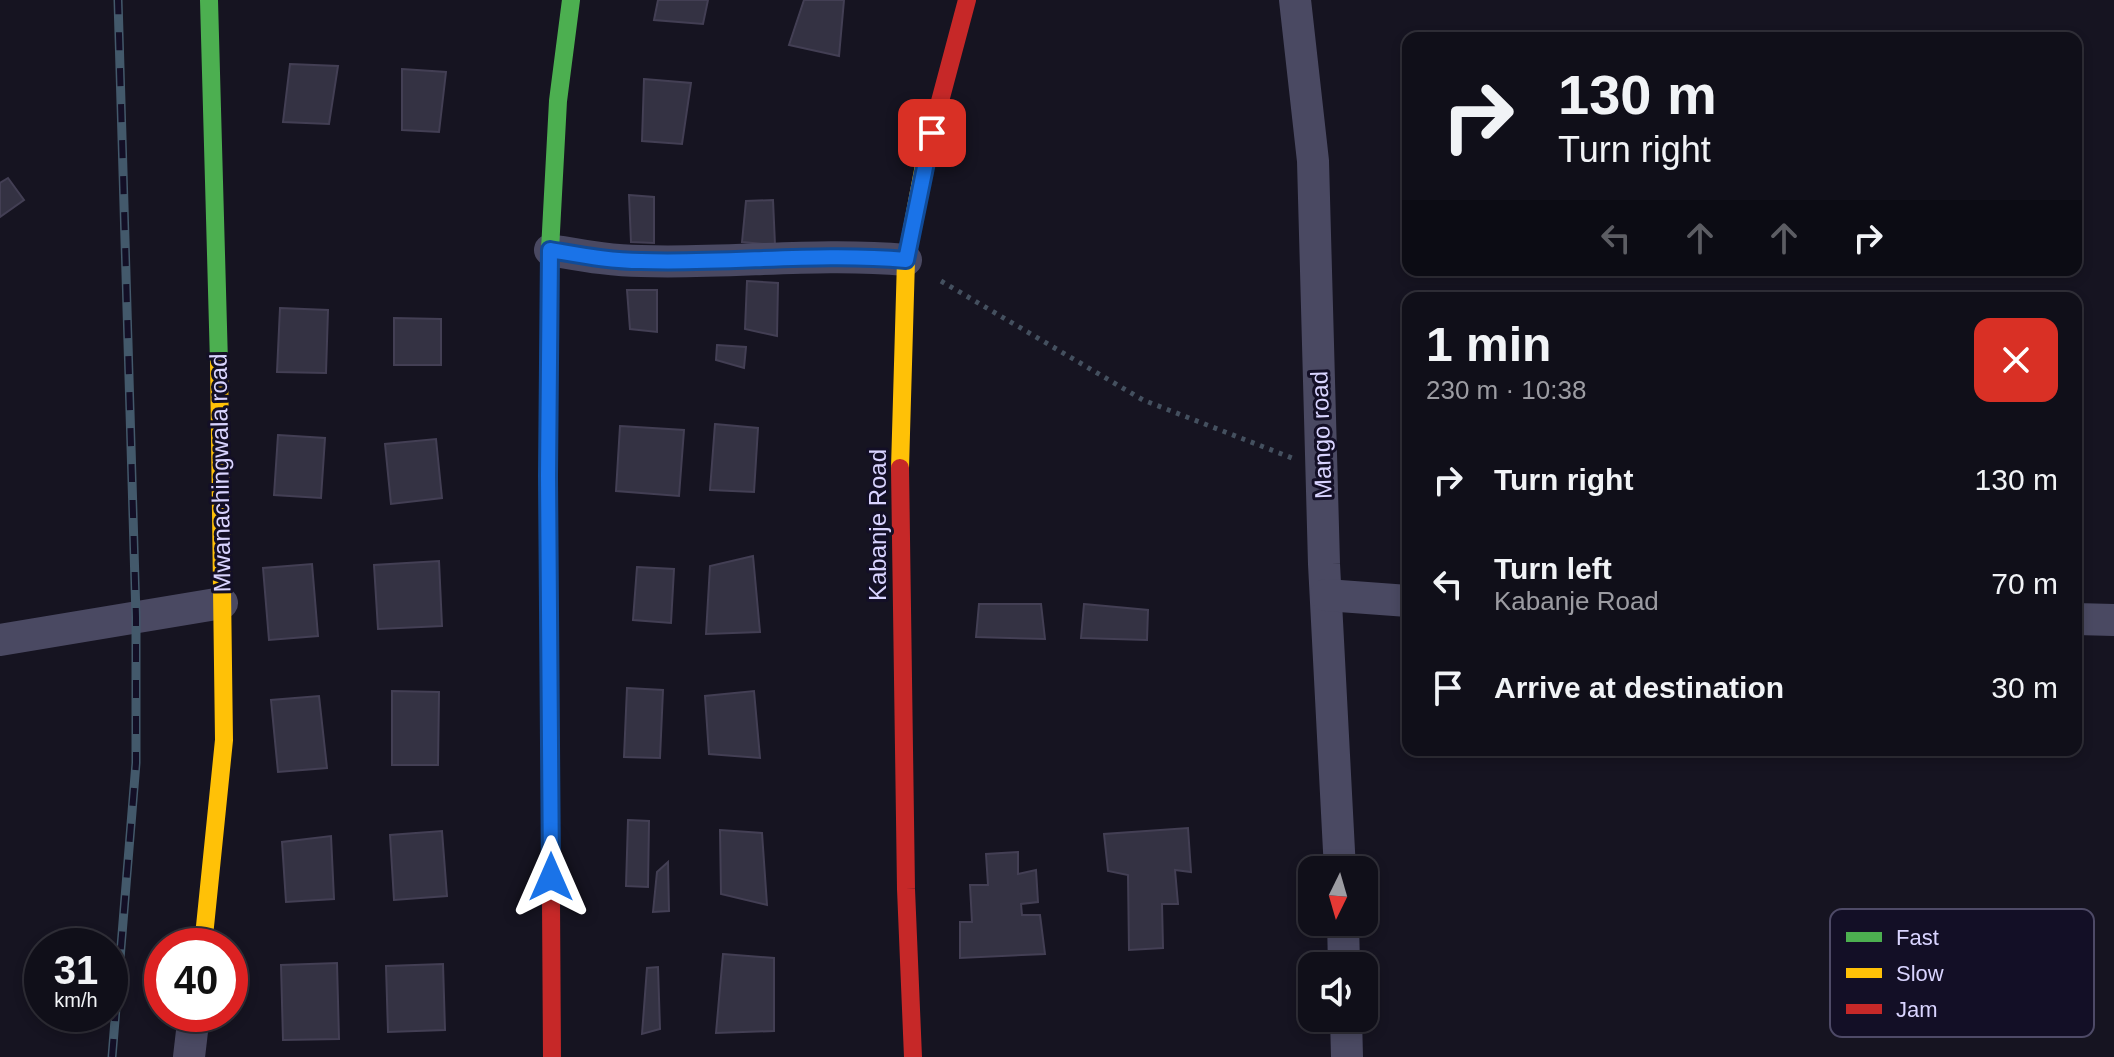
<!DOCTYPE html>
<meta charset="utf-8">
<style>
:root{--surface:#100f19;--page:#191822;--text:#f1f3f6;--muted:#9c9ca2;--line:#302f38}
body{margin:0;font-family:Arial,sans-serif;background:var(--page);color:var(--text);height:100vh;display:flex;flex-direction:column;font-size:30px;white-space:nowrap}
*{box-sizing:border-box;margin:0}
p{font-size:26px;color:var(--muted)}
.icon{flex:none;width:44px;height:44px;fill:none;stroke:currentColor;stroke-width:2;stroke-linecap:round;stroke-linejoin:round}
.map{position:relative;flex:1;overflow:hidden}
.side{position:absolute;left:1402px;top:292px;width:680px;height:464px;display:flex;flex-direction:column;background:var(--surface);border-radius:16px;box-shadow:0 4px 12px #0003,0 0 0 2px var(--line)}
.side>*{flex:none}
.banner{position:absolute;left:1402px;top:32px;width:680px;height:244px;border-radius:16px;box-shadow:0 4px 12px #0003,0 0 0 2px var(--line);background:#100f19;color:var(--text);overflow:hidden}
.needle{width:52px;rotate:185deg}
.fabs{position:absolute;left:1298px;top:856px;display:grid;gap:16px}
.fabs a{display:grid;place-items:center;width:80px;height:80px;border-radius:16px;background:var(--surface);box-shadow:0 4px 12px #0003,0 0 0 2px var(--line);font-size:40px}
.speed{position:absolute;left:24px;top:928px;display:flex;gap:16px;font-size:40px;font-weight:700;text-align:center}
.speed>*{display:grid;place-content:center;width:104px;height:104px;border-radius:50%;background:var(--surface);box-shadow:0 4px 12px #0003,0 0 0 2px var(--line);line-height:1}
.speed small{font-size:20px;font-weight:400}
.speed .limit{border:12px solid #d22;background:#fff;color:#111}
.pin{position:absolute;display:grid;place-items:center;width:68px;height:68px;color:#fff;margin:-34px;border-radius:16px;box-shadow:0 4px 12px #0006}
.me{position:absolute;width:88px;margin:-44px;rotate:0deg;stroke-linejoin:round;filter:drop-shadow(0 0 6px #0008)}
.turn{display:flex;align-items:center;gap:28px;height:168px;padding:0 24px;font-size:36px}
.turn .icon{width:104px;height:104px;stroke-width:2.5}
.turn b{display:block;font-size:56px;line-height:68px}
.lanes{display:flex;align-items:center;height:76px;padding:0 24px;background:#0003;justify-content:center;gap:40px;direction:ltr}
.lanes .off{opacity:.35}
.round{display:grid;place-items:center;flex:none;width:84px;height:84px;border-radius:16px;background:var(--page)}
.summary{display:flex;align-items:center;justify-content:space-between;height:136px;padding:0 24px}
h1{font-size:48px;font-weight:800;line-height:60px}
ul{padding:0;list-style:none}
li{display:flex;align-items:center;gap:24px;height:104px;padding:0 24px}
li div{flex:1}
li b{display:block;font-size:30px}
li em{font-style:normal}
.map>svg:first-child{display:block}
</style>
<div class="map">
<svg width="2114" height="1057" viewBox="0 0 2114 1057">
<rect width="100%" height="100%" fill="#161421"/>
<g fill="#343243" stroke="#433f54" stroke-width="2">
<polygon points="658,0 708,0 703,24 654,20"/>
<polygon points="804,0 844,0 839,56 789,45"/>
<polygon points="290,64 338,66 329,124 283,122"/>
<polygon points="402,69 446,72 439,132 402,130"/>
<polygon points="644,79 691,83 682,144 642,141"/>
<polygon points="8,178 24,200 0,217 0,183"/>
<polygon points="629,195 654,197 654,243 631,242"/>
<polygon points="773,200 775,245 742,242 746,201"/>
<polygon points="747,281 778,283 777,336 745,329"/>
<polygon points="627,290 657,290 657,332 630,329"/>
<polygon points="280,308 328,310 326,373 277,372"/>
<polygon points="394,318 441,319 441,365 394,365"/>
<polygon points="717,345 746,347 744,368 716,360"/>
<polygon points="715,424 758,428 754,492 710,490"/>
<polygon points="620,426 684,430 679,496 616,491"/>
<polygon points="278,435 325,438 321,498 274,495"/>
<polygon points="436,439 442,498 391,504 385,444"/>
<polygon points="753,556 760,632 706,634 710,566"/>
<polygon points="439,561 442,626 378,629 374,565"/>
<polygon points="312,564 318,636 269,640 263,568"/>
<polygon points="637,567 674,569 671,623 633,620"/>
<polygon points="979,604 1041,604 1045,639 976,637"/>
<polygon points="1084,604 1148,610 1147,640 1081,638"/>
<polygon points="627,688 663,690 660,758 624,757"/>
<polygon points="392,691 439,692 438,765 392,765"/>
<polygon points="754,691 760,758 709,754 705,696"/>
<polygon points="319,696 327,768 278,772 271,700"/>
<polygon points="628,820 649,821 648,887 626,886"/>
<polygon points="1188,828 1191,872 1175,870 1178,904 1162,904 1163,948 1129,950 1128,875 1108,871 1104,834"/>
<polygon points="720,830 762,833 767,905 721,894"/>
<polygon points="442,831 447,896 394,900 390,835"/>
<polygon points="331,836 334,899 286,902 282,842"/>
<polygon points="1018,852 1018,874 1036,870 1038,902 1021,904 1022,915 1040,915 1045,954 960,958 960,922 972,922 970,885 988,885 986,854"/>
<polygon points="668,862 669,911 653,912 657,872"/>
<polygon points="723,954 774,958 774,1031 716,1033"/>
<polygon points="337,963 339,1039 283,1040 281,965"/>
<polygon points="443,964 445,1030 388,1032 386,966"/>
<polygon points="658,967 660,1029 642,1034 647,968"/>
</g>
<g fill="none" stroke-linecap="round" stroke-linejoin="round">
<polyline stroke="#44505f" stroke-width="5" stroke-dasharray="4 6" stroke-linecap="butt" points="941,281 1143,400 1292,458"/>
<g stroke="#4a4962" stroke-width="32">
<polyline points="1295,0 1313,161 1324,564 1340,870"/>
<path d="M550 250C580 255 610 261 641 261 730 264 818 252 906 260"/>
<polyline points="1326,595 1408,601"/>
<polyline points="2076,619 2114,620"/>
<polyline points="0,640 222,603"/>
<polyline points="1343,922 1344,966"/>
<polyline points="1346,1018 1347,1057"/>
<polyline points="189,1057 194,1014"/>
</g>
<g stroke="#4caf50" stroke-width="18">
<polyline points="209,0 219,363"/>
<polyline points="548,436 550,250 558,101 571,0"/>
</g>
<g stroke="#ffc107" stroke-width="18">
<polyline points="900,468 906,260 925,160 939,105"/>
<polyline points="203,946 224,740 219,363"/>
</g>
<g stroke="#c62828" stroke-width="18">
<polyline points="939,105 967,0"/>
<polyline points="548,436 552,1057"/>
<polyline points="900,468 906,889 913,1057"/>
</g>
<g stroke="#43596b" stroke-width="9">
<polyline id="rail" points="112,1057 136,763 136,617 118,0"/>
</g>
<use href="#rail" stroke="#130f26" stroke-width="6" stroke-dasharray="18" stroke-linecap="butt"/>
</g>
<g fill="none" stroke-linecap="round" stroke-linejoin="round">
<g stroke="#114b97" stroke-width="20">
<path id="route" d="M551 877 548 476 550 250C580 255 610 261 641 261 730 264 818 252 906 260L932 133"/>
</g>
<use href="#route" stroke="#1a73e8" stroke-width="14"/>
</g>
<g text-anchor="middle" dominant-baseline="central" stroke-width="6" stroke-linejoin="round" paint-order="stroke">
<g font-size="24" fill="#d9d4ff" stroke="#130f26">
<text transform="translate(1321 435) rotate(-92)">Mango road</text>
<text transform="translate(220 473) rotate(-91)">Mwanachingwala road</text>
<text transform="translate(877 525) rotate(-90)">Kabanje Road</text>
</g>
</g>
<rect x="1830" y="909" width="264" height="128" rx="12" fill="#130f26" stroke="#4e4a67" stroke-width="2"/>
<rect x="1846" y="932" width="36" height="10" fill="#4caf50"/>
<rect x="1846" y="968" width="36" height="10" fill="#ffc107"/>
<rect x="1846" y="1004" width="36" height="10" fill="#c62828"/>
<g font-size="22" fill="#d9d4ff">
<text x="1896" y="945">Fast</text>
<text x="1896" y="981">Slow</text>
<text x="1896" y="1017">Jam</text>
</g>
</svg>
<div class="fabs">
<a><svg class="needle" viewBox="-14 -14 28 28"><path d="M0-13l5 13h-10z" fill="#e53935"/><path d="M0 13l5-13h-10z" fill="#9c9ca2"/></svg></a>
<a><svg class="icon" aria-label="sound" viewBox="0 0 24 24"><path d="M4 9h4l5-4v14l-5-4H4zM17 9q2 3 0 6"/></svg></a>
</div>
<div class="speed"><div>31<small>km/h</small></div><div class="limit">40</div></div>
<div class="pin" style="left:932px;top:133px;background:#d93025"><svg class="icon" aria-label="arrive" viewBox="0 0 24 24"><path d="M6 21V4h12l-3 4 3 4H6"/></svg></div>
<svg class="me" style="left:551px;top:877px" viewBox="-20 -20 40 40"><path d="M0-17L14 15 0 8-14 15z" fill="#1a73e8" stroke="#fff" stroke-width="4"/></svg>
<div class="banner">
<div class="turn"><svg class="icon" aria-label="right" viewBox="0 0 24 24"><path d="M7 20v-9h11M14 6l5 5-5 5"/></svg><div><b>130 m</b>Turn right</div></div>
<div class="lanes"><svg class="icon off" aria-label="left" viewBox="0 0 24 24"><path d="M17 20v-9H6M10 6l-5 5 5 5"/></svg><svg class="icon off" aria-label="ahead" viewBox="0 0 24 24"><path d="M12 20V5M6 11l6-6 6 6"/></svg><svg class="icon off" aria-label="ahead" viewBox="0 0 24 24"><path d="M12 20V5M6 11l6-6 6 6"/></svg><svg class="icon" aria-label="right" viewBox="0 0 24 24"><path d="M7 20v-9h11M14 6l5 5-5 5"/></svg></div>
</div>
<section class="side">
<div class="summary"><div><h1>1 min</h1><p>230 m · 10:38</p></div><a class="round" style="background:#d93025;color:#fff"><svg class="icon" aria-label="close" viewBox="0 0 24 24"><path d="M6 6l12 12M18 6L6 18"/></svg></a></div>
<ul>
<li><svg class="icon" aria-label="right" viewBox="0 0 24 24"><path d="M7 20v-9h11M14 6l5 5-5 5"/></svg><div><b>Turn right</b></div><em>130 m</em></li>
<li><svg class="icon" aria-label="left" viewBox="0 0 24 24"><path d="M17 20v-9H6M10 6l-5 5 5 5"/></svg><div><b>Turn left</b><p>Kabanje Road</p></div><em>70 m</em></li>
<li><svg class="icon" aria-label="arrive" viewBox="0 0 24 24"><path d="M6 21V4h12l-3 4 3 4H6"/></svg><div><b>Arrive at destination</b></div><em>30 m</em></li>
</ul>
</section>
</div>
